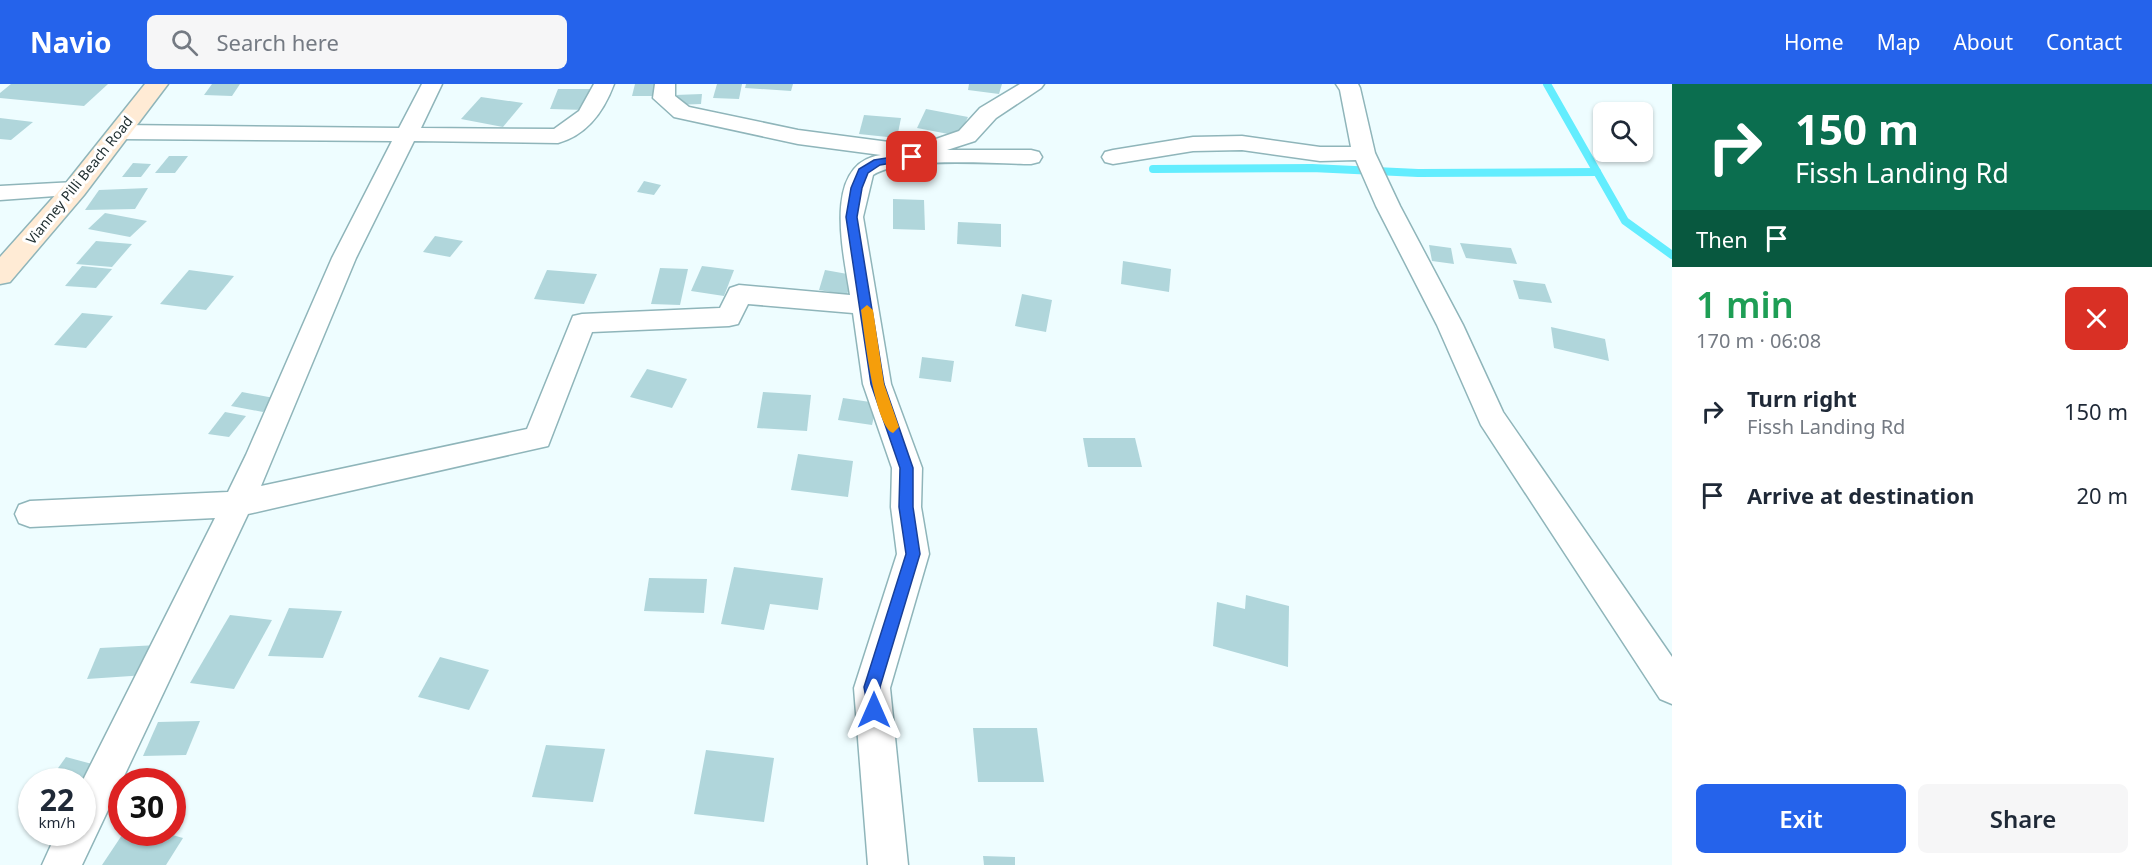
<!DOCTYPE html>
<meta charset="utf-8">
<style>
:root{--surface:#fff;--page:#f6f6f7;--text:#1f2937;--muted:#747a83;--accent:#2563eb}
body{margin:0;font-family:"Noto Sans",sans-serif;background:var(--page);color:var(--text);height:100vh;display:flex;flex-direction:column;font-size:22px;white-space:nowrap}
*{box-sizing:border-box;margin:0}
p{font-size:20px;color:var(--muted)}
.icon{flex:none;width:33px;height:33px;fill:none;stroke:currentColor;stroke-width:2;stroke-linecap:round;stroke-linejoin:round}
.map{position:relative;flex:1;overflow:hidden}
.sheet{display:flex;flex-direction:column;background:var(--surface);width:480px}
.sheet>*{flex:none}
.top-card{background:#0b6e4f;color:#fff;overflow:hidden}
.fabs{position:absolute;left:1593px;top:18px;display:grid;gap:12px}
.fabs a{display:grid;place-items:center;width:60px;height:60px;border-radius:9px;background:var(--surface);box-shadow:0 2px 4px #0004;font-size:30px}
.speed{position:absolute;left:18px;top:684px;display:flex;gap:12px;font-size:30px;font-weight:700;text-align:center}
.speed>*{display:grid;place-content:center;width:78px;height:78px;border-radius:50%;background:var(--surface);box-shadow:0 2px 4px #0004;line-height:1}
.speed small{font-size:15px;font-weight:400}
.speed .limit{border:9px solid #d22;background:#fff;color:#111}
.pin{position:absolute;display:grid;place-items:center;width:51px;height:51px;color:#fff;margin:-26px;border-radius:12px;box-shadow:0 3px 9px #0006}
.me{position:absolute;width:66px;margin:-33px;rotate:0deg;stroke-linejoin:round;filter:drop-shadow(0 0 4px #0008)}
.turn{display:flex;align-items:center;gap:21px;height:126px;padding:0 24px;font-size:27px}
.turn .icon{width:78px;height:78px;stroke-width:2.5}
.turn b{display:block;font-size:42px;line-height:51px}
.then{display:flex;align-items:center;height:57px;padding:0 24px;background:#0003;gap:12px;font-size:22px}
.round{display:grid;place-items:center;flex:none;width:63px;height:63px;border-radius:9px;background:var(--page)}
.head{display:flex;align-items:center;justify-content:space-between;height:102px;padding:0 24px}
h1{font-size:36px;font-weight:600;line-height:45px;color:#1e9e55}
.button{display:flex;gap:12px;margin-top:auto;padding:12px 24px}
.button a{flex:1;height:69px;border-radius:9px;background:var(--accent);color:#fff;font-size:24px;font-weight:600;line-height:69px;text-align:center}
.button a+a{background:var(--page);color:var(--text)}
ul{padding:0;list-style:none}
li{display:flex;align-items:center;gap:18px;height:84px;padding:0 24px}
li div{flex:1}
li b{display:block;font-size:22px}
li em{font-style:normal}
header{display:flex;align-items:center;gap:36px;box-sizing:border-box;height:84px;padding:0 30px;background:var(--accent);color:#fff}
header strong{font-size:28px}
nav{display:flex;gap:33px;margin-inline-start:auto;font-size:21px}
.search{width:420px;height:54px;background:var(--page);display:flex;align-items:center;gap:15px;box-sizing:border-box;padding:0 21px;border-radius:9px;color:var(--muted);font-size:22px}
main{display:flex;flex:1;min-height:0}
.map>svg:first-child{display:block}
</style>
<header>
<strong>Navio</strong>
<div class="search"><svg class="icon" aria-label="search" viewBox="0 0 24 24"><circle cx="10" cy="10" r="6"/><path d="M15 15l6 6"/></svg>Search here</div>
<nav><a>Home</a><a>Map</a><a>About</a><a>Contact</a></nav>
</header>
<main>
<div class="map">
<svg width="1672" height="781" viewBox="0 0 1672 781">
<rect width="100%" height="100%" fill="#eefdff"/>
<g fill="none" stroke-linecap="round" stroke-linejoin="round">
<g stroke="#63edfe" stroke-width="8">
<polyline points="1547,0 1625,137 1672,171"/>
<polyline points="1153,85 1312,84 1418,89 1597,88"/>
</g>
</g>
<g fill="#b0d6db">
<polygon points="11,0 108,0 84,22 0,14 0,9"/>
<polygon points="212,0 240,0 232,12 204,11"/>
<polygon points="635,0 660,0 657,12 632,12"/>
<polygon points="717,0 742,0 739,15 713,14"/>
<polygon points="746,0 793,0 791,7 745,4"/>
<polygon points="969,0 1002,0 999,10 968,6"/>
<polygon points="558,5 593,5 586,26 550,25"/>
<polygon points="702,10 701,20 674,21 675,11"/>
<polygon points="481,13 523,19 503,43 461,35"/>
<polygon points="926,25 968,33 959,52 917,44"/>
<polygon points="864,31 901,34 897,54 859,50"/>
<polygon points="0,34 33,38 11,56 0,55"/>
<polygon points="169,72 188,72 175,89 155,89"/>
<polygon points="133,79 151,80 141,93 122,93"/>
<polygon points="644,97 661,101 654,111 637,108"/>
<polygon points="148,104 135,125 85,126 99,106"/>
<polygon points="893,115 924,116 925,146 893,145"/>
<polygon points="105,129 147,137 130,153 88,145"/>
<polygon points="958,138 1001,140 1001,163 957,160"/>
<polygon points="435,152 463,157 450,173 423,168"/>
<polygon points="96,157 132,160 112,183 76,180"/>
<polygon points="1460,159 1511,164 1517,180 1466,174"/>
<polygon points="1429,161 1451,164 1454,180 1432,177"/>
<polygon points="1123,177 1171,185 1169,208 1121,200"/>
<polygon points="82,182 112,185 96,204 65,202"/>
<polygon points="702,182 734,186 724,212 691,207"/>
<polygon points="660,184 688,185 680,221 651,220"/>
<polygon points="189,186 234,192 206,226 160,220"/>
<polygon points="547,186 597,190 584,220 534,215"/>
<polygon points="825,186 853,191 847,211 819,206"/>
<polygon points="1513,196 1545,200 1552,219 1519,215"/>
<polygon points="1022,210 1052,216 1046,248 1015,242"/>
<polygon points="82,229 113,232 86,264 54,261"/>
<polygon points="1551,243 1605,255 1609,277 1554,264"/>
<polygon points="922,273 954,277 951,298 919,294"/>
<polygon points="647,285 687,295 672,324 630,313"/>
<polygon points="242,308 274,314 263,328 231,322"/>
<polygon points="763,308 811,311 807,347 757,344"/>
<polygon points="843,314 877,319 872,341 838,336"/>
<polygon points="225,328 246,332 229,353 208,350"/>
<polygon points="1083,354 1135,354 1142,383 1088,383"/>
<polygon points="798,370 853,377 848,413 791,406"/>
<polygon points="734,483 823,494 818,526 770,520 764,546 721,540"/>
<polygon points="649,494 707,495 704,529 644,527"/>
<polygon points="1246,511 1289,522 1288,583 1213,562 1217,518 1245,525"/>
<polygon points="289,524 342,527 323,574 268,572"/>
<polygon points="230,531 272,536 234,605 190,599"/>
<polygon points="158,561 146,591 87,595 100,564"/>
<polygon points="440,573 489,586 469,626 418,613"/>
<polygon points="200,637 186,671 143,672 158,638"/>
<polygon points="973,644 1037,644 1044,698 978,698"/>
<polygon points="546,661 605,665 593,718 532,713"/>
<polygon points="706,666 774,674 764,738 694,730"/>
<polygon points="66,673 107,684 82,698 48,698"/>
<polygon points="124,748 162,748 183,754 166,781 102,781"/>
<polygon points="983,772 1015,773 1015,781 984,781"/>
</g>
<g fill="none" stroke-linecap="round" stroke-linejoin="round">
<g stroke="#8fb5ba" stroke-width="3">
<g id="street">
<path d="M422 0H442L421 44 554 45 579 27 594 0H614C604 27 587 51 558 59L414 57 356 174 261 402 527 345 573 232 582 230 720 224 730 204 739 201 850 211C844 171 821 79 881 71L798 60 674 33 653 14 655 0H675V12L689 23 798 46 889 58 910 64 959 47 980 24 1020 0H1044L1041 4 996 34 975 57 947 66H1031L1039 68 1042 73 1039 78 1031 80C994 80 902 72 873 91L863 133 891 300 922 384 921 423 929 470 890 604 908 781H868L854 604 897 470 891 423 892 384 863 300 853 229 748 220 738 240 729 242 592 248 548 362 248 430 82 781H42L57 748H82V698L215 434 30 443 19 439 15 430 19 421 30 417 228 408 246 371 332 174 392 57 120 55 112 53 109 48 112 43 120 41 399 44Z"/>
<polygon points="1336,0 1358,0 1360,4 1375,69 1400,122 1463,241 1503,328 1672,573 1672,620 1660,615 1481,341 1437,241 1376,122 1356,76 1320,77 1242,66 1193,67 1113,80 1105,78 1102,73 1105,68 1113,66 1193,53 1242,52 1320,63 1351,63 1340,6"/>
<polygon points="75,98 83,100 87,105 83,110 0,116 0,102"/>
</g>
</g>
<g stroke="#8fb5ba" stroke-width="3">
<polygon id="secondary" points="145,0 168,0 84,111 10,198 0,200 0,173 66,99"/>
</g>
<use href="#street" fill="#fff" fill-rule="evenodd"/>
<use href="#secondary" fill="#ffebd5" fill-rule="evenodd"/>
</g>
<polygon fill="#2563eb" stroke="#184099" stroke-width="1.5" points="912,70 915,71 915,75 880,81 868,89 862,104 857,133 884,300 913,384 913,423 920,470 880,603 882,626 880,631 874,633 869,631 864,603 906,470 899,423 900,384 871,300 846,133 851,104 859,85 874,76"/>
<path fill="#f59e0b" d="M867 221 873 226 884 300 899 343 893 349C874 342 864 246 861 226Z"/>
<g text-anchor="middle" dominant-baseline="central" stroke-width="6" stroke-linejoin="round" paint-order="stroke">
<g font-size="14" fill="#213032" stroke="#fff">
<text transform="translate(79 96) rotate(-51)">Vianney Pilli Beach Road</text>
</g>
</g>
</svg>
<div class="fabs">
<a><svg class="icon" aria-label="search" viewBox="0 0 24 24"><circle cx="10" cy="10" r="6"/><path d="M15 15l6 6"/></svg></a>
</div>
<div class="speed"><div>22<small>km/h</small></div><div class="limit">30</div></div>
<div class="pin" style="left:912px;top:73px;background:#d93025"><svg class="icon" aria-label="arrive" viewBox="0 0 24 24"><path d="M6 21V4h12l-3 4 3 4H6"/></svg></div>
<svg class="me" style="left:874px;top:626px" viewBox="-20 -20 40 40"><path d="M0-17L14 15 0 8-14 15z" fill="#2563eb" stroke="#fff" stroke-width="4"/></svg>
</div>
<section class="sheet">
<div class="top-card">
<div class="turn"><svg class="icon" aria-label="right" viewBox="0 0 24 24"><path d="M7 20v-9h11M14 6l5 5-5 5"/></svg><div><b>150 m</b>Fissh Landing Rd</div></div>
<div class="then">Then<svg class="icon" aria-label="arrive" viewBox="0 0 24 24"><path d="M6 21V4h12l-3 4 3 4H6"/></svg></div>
</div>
<div class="head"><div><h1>1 min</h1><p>170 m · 06:08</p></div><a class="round" style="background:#d93025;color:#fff"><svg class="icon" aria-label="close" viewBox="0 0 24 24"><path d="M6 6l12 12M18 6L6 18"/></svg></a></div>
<ul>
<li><svg class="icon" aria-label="right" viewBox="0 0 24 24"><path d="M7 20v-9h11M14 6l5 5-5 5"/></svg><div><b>Turn right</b><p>Fissh Landing Rd</p></div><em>150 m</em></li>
<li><svg class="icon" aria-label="arrive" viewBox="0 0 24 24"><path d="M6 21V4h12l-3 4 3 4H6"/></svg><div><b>Arrive at destination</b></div><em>20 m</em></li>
</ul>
<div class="button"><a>Exit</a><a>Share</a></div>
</section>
</main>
